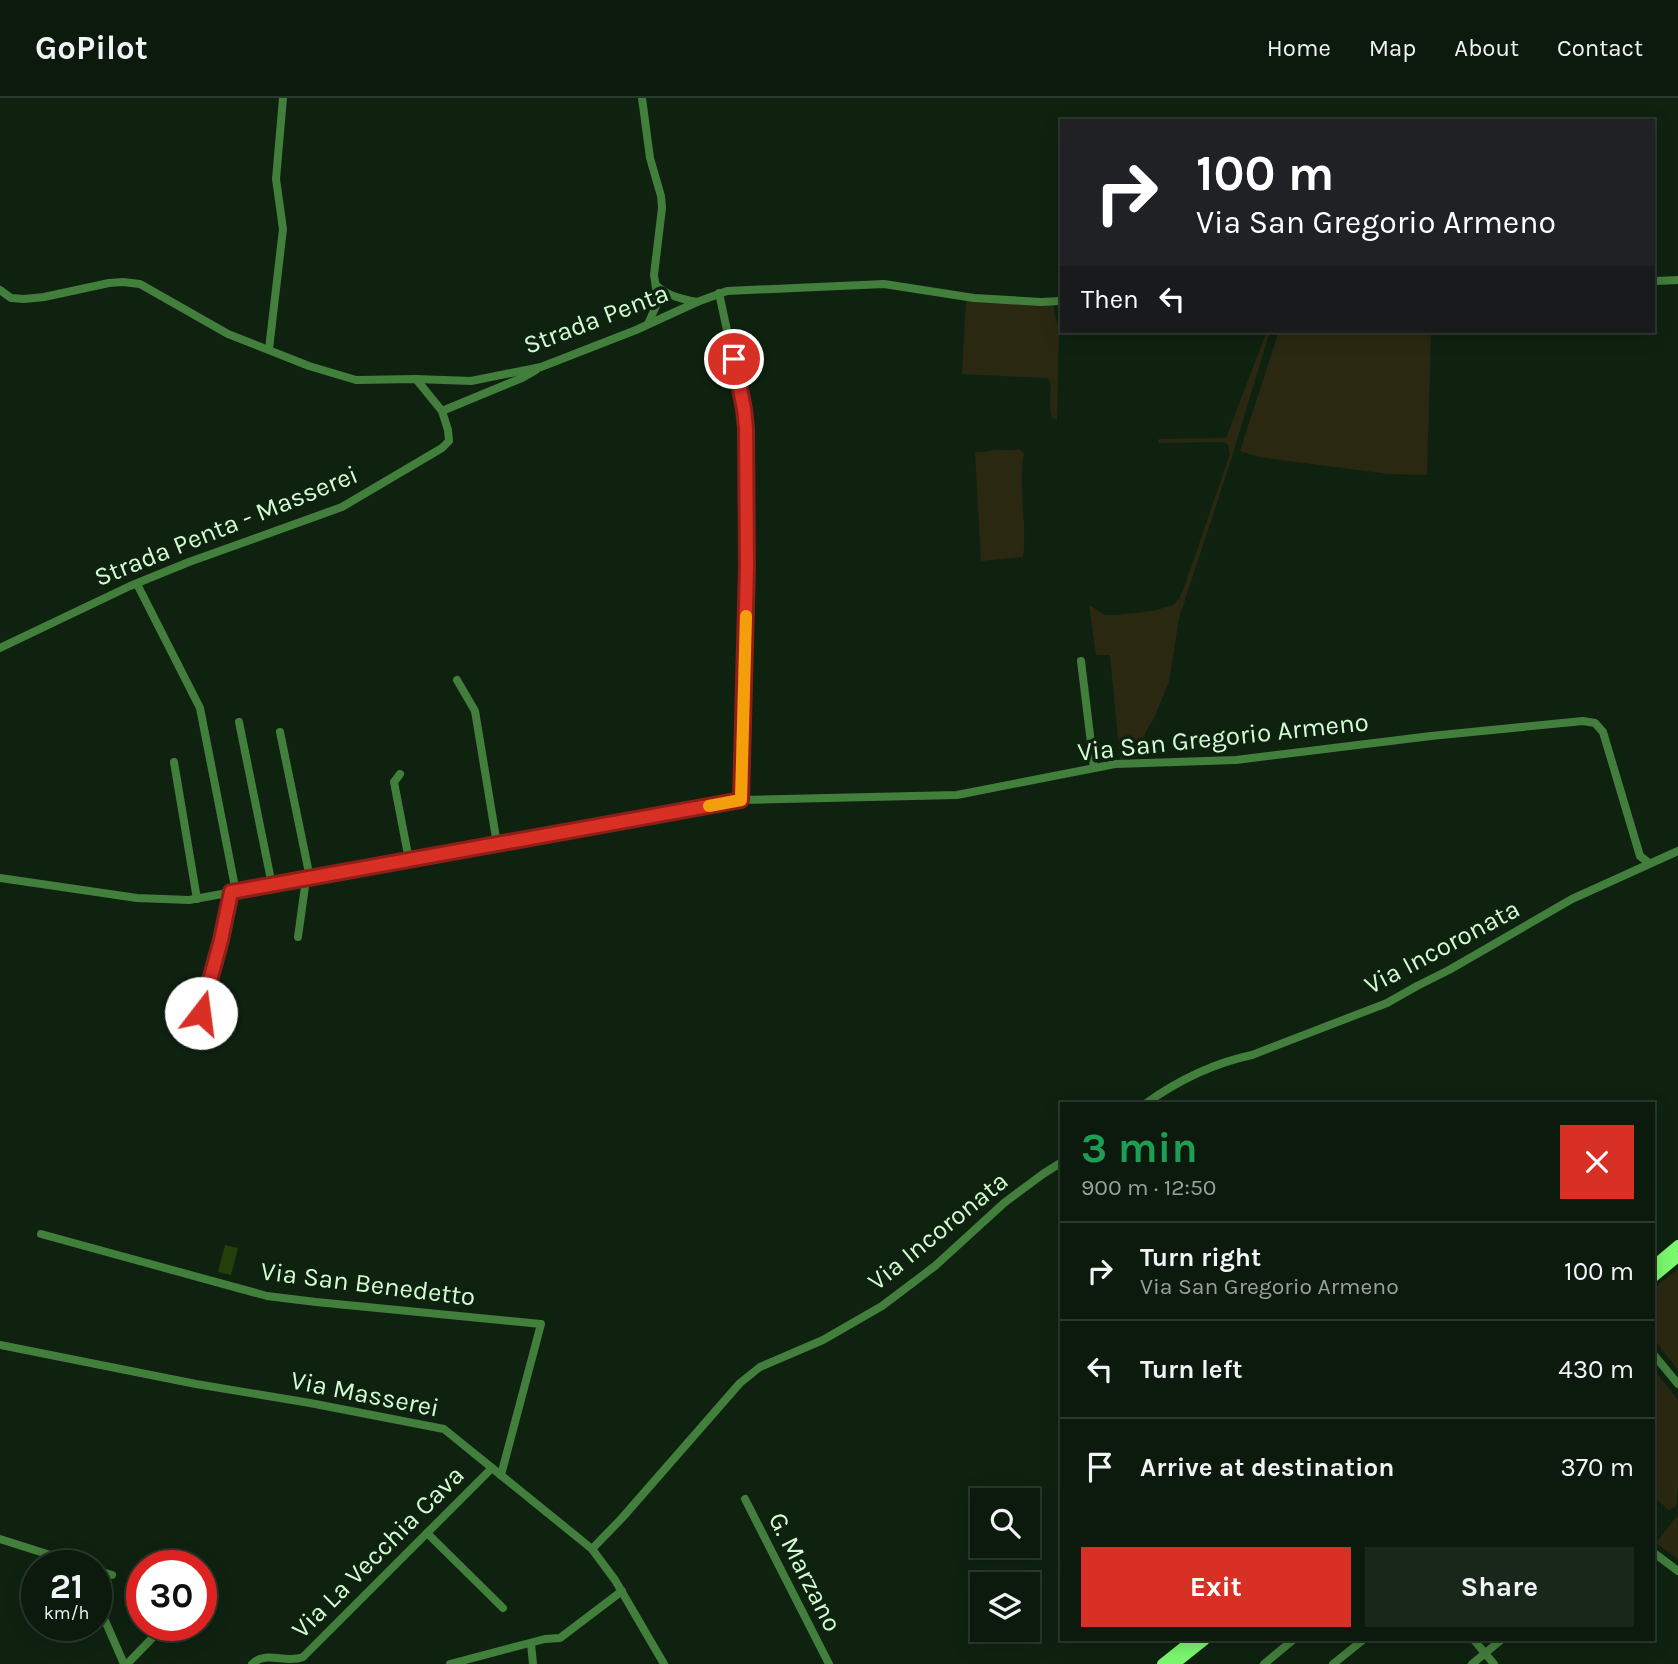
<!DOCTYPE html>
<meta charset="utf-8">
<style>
:root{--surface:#0b1a0c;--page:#19271a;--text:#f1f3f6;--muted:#9aa19d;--line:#2b382d;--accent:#d93025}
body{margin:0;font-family:Karla,sans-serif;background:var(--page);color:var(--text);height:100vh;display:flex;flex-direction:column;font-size:26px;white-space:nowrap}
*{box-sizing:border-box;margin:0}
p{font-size:23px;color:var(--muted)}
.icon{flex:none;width:38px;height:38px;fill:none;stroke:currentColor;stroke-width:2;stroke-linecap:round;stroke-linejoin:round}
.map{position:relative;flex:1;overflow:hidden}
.details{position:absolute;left:1060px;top:1004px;width:595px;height:539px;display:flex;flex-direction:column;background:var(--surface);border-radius:0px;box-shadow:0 4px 18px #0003,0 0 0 2px var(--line)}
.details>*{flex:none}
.top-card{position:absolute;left:1060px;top:21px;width:595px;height:214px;border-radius:0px;box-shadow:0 4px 18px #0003,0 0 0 2px var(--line);background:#202124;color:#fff;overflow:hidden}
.controls{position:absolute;left:970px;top:1390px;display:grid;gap:14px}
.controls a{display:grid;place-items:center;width:70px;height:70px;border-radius:0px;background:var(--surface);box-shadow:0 4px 18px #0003,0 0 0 2px var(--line);font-size:35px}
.speed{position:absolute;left:21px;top:1452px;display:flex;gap:14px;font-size:35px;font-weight:700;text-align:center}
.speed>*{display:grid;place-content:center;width:91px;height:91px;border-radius:50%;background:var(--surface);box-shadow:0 4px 18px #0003,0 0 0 2px var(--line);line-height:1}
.speed small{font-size:18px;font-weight:400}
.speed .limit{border:10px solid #d22;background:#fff;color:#111}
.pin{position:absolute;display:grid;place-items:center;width:60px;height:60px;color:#fff;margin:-30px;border:4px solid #fff;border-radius:50%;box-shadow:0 2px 7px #0007}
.me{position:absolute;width:77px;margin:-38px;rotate:15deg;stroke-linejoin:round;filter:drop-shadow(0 0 5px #0008)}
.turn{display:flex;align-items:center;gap:24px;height:147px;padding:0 21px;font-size:32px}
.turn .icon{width:91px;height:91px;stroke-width:2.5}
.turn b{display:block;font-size:49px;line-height:60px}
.then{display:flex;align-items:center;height:66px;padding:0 21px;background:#0003;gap:14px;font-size:26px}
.round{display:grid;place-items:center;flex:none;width:74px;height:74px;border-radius:0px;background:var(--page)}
.headline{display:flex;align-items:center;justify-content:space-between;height:119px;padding:0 21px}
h1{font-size:42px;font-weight:700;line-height:52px;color:#1e9e55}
.button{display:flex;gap:14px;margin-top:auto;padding:14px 21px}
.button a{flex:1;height:80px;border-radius:0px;background:var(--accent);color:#fff;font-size:28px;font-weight:700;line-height:80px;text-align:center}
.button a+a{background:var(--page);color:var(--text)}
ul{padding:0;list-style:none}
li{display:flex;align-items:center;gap:21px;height:98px;padding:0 21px;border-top:2px solid var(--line)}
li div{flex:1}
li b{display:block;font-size:26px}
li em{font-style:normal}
header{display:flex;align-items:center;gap:42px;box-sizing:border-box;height:98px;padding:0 35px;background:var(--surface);border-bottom:2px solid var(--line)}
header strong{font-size:33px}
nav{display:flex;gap:38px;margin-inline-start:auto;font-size:24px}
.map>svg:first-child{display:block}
</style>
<header>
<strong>GoPilot</strong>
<nav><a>Home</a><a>Map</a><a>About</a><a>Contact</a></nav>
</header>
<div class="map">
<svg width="1678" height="1566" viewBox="0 0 1678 1566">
<rect width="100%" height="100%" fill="#0f2210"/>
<g fill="#2b2812">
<path d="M966 202 988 205 1054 207C1053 217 1059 225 1059 235L1057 322 1052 320C1048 308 1052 295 1050 283L1047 280 962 276Z"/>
<polygon points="1267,233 1270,233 1231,362 1179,520 1169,584 1154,620 1145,635 1144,640 1135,660 1120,662 1110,557 1096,557 1089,507 1105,517 1116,517 1153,513 1173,507 1179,501 1184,490 1230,356 1228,347 1225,345 1221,344 1158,345 1159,341 1226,340"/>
<polygon points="1279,233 1431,233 1427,377 1388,376 1259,359 1240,353"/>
<path d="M1019 351 1024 355C1017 389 1028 424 1023 459L981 463 975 354C982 355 987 353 994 352 1004 351 1007 354 1019 351Z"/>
<polygon points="1678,1171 1678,1272 1654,1241 1654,1190"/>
<polygon points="1655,1273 1678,1302 1678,1389 1676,1408 1669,1412 1654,1399"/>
<polygon points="1676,1419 1678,1420 1678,1461 1656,1445"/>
</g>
<polygon fill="#243e0c" points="225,1147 238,1150 231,1177 218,1174"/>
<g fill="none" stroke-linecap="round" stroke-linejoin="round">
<g stroke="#427e3c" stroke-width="8">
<polyline points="642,0 650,60 661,98 662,110 654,177 657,196 656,208 648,226"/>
<polyline points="1654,183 1678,182"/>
<path d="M656 187C667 198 682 201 697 204"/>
<polyline points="0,192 11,200 24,201 44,199 109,185 123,184 140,186 228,236 309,268 356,282 416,281 471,283 541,269 636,232 697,204 727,193 884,186 974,200 1041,204 1062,203"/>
<polyline points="719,195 744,311 746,330 747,469 741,702"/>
<polyline points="269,251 283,131 276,81 283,0"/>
<polyline points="416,281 442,313"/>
<polyline points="137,486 200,610 236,794"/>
<polyline points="0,550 130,488 189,464 342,409 442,350 449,343 448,332 442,313 522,280 536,272"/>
<polyline points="1081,563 1094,670"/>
<polyline points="457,582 475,613 497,746"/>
<polyline points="239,624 272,787"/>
<polyline points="280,634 310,780"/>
<polyline points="174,664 197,801"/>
<polyline points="400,676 394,684 409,762"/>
<polyline points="0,780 137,800 189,802 741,702 957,697 1115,666 1236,662 1431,638 1583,623 1595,625 1603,634 1640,758 1649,765"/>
<polyline points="298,839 306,781"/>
<polyline points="201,915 221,842 231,795"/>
<path d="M1145 1006C1177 983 1214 965 1252 957L1387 905 1417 888 1449 872 1572 801 1678 753"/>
<polyline points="41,1136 267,1198 316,1204 541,1226 501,1377"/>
<polyline points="0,1247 196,1286 310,1305 444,1331 592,1451 615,1482 664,1566"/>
<polyline points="1654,1257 1678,1286"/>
<polyline points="745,1401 829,1566"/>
<polyline points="427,1435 503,1510"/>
<polyline points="0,1441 85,1468"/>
<polyline points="592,1451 622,1420 740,1285 760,1269 823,1242 882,1208 935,1168 1004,1105 1043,1076 1062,1064"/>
<polyline points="1654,1455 1678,1473"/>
<polyline points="96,1472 112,1477"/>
<polyline points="100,1511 124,1566"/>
<polyline points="1474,1542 1494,1566"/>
<polyline points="531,1546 533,1566"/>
<polyline points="127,1566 164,1528"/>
<path d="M252 1566C266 1552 285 1566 303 1559L492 1370"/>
<polyline points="450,1566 545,1541 560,1540 622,1493"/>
<polyline points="1264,1566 1293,1542"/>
<polyline points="1333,1566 1363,1542"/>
<polyline points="1472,1566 1501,1542"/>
</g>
<g stroke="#7bf86e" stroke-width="10">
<polyline points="1654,1167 1678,1147"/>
<polyline points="1654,1179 1678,1159"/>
<polyline points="1162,1566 1192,1542"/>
<polyline points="1175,1566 1205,1542"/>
</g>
</g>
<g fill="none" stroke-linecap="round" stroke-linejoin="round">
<g stroke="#8d1f18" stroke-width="18">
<polyline id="route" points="201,915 221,842 231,794 741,702 747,469 746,330 744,311 734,261"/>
</g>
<use href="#route" stroke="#d93025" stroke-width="12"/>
<polyline stroke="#f59e0b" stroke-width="12" points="709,708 741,702 746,518"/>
</g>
<g text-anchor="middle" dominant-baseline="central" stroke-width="7" stroke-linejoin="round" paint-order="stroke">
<g font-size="26" fill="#d2fdd2" stroke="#0f2210">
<text transform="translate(596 221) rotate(-21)">Strada Penta</text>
<text transform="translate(226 428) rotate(-22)">Strada Penta - Masserei</text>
<text transform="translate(1223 639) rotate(-6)">Via San Gregorio Armeno</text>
<text transform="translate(1442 849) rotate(-28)">Via Incoronata</text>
<text transform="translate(938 1133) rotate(-39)">Via Incoronata</text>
<text transform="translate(368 1186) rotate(7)">Via San Benedetto</text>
<text transform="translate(365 1296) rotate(11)">Via Masserei</text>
<text transform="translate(378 1454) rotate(-45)">Via La Vecchia Cava</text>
<text transform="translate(805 1474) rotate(63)">G. Marzano</text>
</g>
</g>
</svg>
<div class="controls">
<a><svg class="icon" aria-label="search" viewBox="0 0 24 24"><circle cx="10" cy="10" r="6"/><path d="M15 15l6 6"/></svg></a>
<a><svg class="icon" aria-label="layers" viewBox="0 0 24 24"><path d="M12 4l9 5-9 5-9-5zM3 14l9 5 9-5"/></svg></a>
</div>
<div class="speed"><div>21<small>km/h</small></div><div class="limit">30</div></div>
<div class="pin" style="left:734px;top:261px;background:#d93025"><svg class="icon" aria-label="arrive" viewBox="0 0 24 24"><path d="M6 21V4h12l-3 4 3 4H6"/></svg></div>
<svg class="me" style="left:201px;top:915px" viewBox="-20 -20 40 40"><circle r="19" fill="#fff"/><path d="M0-13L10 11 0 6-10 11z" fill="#d93025"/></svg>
<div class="top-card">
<div class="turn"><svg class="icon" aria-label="right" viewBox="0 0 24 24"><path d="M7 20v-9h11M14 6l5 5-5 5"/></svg><div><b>100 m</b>Via San Gregorio Armeno</div></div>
<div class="then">Then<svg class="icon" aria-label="left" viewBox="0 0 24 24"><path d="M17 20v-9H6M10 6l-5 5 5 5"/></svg></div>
</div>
<section class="details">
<div class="headline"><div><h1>3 min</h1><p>900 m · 12:50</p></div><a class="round" style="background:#d93025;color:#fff"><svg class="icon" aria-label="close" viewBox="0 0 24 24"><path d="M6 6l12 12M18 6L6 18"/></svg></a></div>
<ul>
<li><svg class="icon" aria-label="right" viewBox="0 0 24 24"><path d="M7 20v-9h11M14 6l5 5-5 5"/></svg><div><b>Turn right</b><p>Via San Gregorio Armeno</p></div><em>100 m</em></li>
<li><svg class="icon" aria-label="left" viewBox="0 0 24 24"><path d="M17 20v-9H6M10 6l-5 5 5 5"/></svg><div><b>Turn left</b></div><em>430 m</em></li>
<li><svg class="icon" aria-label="arrive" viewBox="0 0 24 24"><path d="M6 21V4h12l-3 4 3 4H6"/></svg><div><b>Arrive at destination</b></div><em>370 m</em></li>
</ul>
<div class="button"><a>Exit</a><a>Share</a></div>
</section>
</div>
